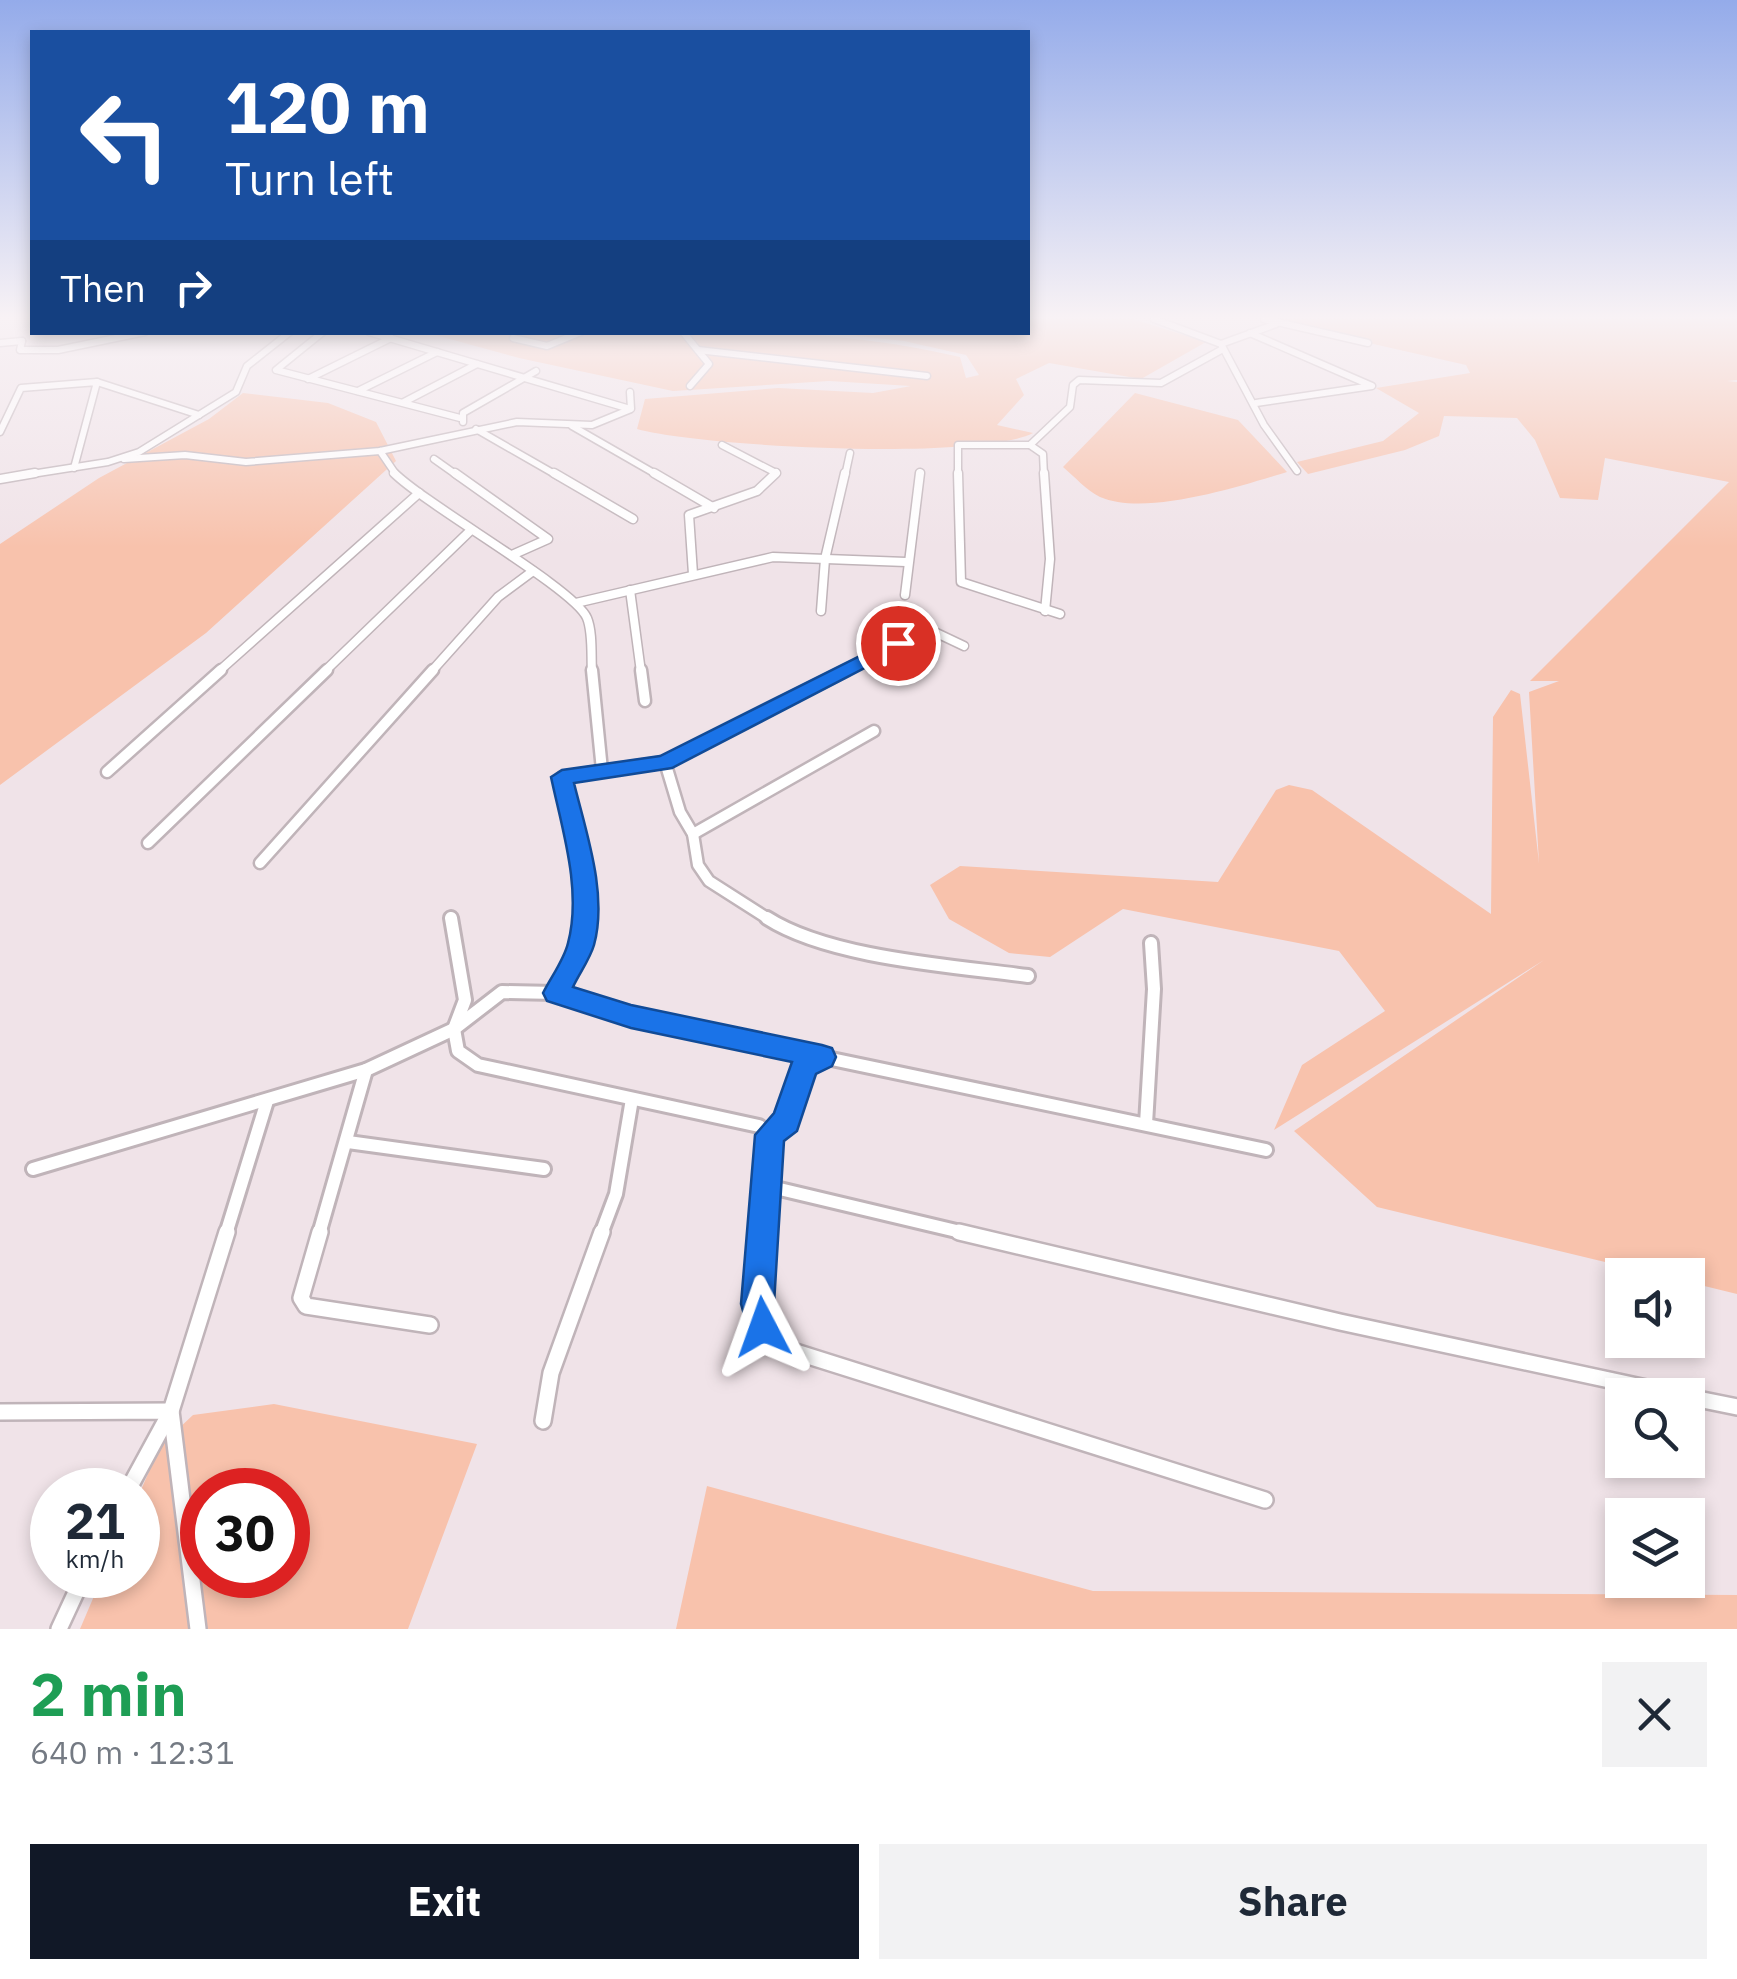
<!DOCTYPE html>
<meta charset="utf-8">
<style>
:root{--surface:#fff;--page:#f2f2f3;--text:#1f2937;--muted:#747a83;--accent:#111827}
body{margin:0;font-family:"IBM Plex Sans",sans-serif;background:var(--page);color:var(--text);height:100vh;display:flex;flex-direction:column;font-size:38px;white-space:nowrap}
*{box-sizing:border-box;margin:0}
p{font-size:32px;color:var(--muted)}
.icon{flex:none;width:55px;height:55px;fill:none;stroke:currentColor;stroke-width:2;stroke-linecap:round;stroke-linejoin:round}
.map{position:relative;height:1629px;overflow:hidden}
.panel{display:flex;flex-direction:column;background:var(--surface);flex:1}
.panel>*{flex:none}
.banner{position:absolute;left:30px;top:30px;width:1000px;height:305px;border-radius:0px;box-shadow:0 5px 15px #0003;background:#1a4fa0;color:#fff;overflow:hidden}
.controls{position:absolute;left:1605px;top:1258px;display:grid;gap:20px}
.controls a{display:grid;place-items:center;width:100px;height:100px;border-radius:0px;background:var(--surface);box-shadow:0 5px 15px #0003;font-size:50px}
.speed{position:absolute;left:30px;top:1468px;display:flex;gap:20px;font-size:50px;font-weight:700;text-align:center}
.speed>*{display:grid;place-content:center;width:130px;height:130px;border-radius:50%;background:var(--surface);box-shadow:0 5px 15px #0003;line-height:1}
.speed small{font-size:25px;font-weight:400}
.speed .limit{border:15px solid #d22;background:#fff;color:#111}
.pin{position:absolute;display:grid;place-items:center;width:85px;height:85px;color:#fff;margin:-42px;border:5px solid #fff;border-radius:50%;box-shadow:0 2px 10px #0007}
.me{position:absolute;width:110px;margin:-55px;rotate:356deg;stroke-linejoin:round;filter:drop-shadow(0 0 8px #0008)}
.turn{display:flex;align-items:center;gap:35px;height:210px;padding:0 30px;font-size:45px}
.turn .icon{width:130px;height:130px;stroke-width:2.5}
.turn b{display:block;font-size:70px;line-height:85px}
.then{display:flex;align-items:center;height:95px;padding:0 30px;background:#0003;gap:20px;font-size:38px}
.round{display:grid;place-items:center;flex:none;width:105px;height:105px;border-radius:0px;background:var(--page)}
.overview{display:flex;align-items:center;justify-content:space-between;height:170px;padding:0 30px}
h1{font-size:60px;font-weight:800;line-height:75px;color:#1e9e55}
.button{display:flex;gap:20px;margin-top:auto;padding:20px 30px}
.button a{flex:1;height:115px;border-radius:0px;background:var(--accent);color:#fff;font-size:40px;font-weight:800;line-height:115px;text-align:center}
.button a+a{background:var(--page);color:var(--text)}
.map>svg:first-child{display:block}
</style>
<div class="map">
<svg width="1737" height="1629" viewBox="0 0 1737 1629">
<rect width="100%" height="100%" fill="#f0e3e8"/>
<g fill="#f8c2ac" fill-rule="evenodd">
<path d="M1028 319H1133L1206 342 1141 379 1049 363 1016 379 1024 395 997 425 1033 433C979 461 701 447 637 429L645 399 778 388 873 393 911 386 829 381 673 391 519 358 428 333C604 333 787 316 960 357L966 378 979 375 966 355 904 341 830 333 1028 332Z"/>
<polygon points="1263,319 1737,319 1737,380 1727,381 1737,382 1737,1294 1688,1282 1688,1275 1659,1275 1377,1207 1294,1131 1544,960 1274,1130 1302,1065 1385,1011 1339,951 1123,909 1050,957 1009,953 949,919 930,885 960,866 1218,882 1276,790 1289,785 1312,790 1491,914 1493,717 1511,690 1520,694 1539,863 1529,692 1559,681 1530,681 1729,482 1605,458 1598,500 1560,498 1535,440 1517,418 1444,416 1439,436 1405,450 1308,474 1297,462 1383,441 1419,413 1376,388 1470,373 1466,365"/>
<polygon points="243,393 328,403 376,422 396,461 206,633 0,785 0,544 99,478 209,419"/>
<path d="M1135 393 1238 420 1287 472C1241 486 1146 517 1100 497 1087 491 1074 476 1063 467Z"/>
<path d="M274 1404 477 1444 408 1629H80L103 1575H138V1497L160 1446 193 1415ZM202 1490H288V1575H202Z"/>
<polygon points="707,1486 1093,1591 1737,1595 1737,1629 676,1629"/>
</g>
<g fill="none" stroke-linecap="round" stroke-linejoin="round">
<g stroke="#c0b4b9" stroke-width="9">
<g id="street-far4">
<polyline points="1154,319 1221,344 1264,425 1297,471"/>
<polyline points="1264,319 1368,343"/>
<polyline points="323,332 276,370 460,418"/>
<polyline points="369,332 630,409"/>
<polyline points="683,332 709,364 690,386"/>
<polyline points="1250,333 1372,386 1256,403"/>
<polyline points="513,338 547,346 581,332"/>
<polyline points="22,341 20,350 58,350 145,332"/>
<polyline points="0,343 22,341"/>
<polyline points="1221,344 1276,324"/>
<polyline points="698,350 927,376"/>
<polyline points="308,379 391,338"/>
<polyline points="97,382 199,415"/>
<polyline points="358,391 437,352"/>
<polyline points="404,402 477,364"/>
<polyline points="463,422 463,413 536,371"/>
<polyline points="572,426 659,476"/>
<polyline points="476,429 558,476"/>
<polyline points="0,432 21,388 97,382 74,468"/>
<polyline points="722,445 776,473 773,476"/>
<polyline points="1030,445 1043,454 1044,476"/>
<polyline points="380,451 397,476"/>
<polyline points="124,459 185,455 246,462 380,451 517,422 592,425 631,409 630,392"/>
<polyline points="434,459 458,476"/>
<polyline points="19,476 108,462 139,452 236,392 247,366 290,332"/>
<polyline points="845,476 850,453"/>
<polyline points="958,476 958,445 1030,445 1070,407 1073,385 1079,380 1161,383 1221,350"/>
</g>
</g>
<g stroke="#c0b4b9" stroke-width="11">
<g id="street-far3">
<path d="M394 473C429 507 575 589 587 618 593 632 591 657 592 672"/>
<polyline points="455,473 548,539 512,555"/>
<polyline points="554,473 633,519"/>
<polyline points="654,473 714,508"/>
<polyline points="958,473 961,582 1060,614"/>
<polyline points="1044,473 1050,559 1045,611"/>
<polyline points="0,479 35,473"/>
<polyline points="693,574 689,515 757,491 776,473"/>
<polyline points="630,590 641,672"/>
<polyline points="905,595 920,473"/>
<polyline points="576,603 773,557 906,562"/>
<polyline points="821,611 825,559 845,473"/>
<polyline points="218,672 419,493"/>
<polyline points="324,672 471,530"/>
<polyline points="431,672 498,597 533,571"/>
<polyline points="842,672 926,628 964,646"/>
</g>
</g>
<g stroke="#c0b4b9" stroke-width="15">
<g id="street-far2">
<polyline points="592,670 602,770"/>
<polyline points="641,670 645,701"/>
<polyline points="665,762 680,812 693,834 698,865 709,881 770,920"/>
<polyline points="107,772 221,670"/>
<polyline points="693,834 874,731"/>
<polyline points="148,843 327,670"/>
<polyline points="260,863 433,670"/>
<polyline points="585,920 582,860 562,777 665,762 847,670"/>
</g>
</g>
<g stroke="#c0b4b9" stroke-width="18">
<g id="street-far1">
<polyline points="451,918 465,1000 454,1029 458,1051 478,1065 759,1126 770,1135 762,1234"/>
<path d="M767 918C829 958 953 966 1028 976"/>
<polyline points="556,993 631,1016 821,1057"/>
<polyline points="1146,1124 1154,989 1151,943"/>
<polyline points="770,1135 786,1121 804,1066 822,1057 1266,1150"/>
<polyline points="348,1142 544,1169"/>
<polyline points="33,1169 366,1070 454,1029 502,992 556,993 579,949 585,918"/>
<polyline points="767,1186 969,1234"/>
<polyline points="226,1234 267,1101"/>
<polyline points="319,1234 366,1070"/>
<polyline points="601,1234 616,1194 632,1099"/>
</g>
</g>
<g stroke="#c0b4b9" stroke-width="20">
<g id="street">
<polyline points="320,1232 301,1298 306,1306 430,1325"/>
<path d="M763 1232C759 1280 747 1310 783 1348L1265 1500"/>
<polyline points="959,1232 1340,1322 1679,1395"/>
<polyline points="1688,1397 1737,1407"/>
<polyline points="0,1412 171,1411 198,1629"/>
<polyline points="543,1421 551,1373 602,1232"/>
<polyline points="128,1490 171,1411 227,1232"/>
<polyline points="59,1629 84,1575"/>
</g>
</g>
<use href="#street-far4" stroke="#fff" stroke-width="6"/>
<use href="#street-far3" stroke="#fff" stroke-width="8"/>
<use href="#street-far2" stroke="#fff" stroke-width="10"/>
<use href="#street-far1" stroke="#fff" stroke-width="12"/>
<use href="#street" stroke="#fff" stroke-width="15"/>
</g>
<linearGradient id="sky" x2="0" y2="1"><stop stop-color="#94abea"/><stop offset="0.58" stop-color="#f8f2f5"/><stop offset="1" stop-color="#f8f2f5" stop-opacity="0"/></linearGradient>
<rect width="1737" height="547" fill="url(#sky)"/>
<path fill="#1a73e8" stroke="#114b97" stroke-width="2.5" d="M898 637 908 643 905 647 672 768 574 783C586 832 608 894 594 945 590 959 579 974 573 987L631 1005 822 1045 832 1048 836 1057 832 1066 816 1074 797 1131 784 1141 774 1304 780 1327 775 1339 763 1344 751 1339 741 1304 755 1135 774 1113 792 1062 631 1028 547 1001 543 993C551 977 564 960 568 943 582 890 562 829 551 777L562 770 660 756Z"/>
</svg>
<div class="controls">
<a><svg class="icon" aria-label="sound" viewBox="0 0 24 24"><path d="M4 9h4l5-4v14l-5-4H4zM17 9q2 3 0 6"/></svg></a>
<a><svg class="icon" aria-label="search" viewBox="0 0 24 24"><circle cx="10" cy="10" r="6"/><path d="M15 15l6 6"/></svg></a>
<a><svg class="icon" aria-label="layers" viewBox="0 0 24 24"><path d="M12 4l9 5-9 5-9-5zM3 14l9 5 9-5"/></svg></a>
</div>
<div class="speed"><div>21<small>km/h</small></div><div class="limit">30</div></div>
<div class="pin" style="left:898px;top:643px;background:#d93025"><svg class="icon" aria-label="arrive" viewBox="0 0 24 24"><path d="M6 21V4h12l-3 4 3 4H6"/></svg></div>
<svg class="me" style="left:763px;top:1327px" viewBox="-20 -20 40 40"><path d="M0-17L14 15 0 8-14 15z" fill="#1a73e8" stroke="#fff" stroke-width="4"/></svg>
<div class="banner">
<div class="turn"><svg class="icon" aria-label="left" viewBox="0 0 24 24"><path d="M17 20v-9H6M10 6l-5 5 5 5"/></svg><div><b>120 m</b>Turn left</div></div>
<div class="then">Then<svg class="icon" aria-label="right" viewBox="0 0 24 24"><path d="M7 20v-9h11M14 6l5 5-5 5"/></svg></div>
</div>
</div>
<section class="panel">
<div class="overview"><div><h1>2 min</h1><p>640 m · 12:31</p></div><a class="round"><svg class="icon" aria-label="close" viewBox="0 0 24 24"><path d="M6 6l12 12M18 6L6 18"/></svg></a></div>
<div class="button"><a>Exit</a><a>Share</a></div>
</section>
